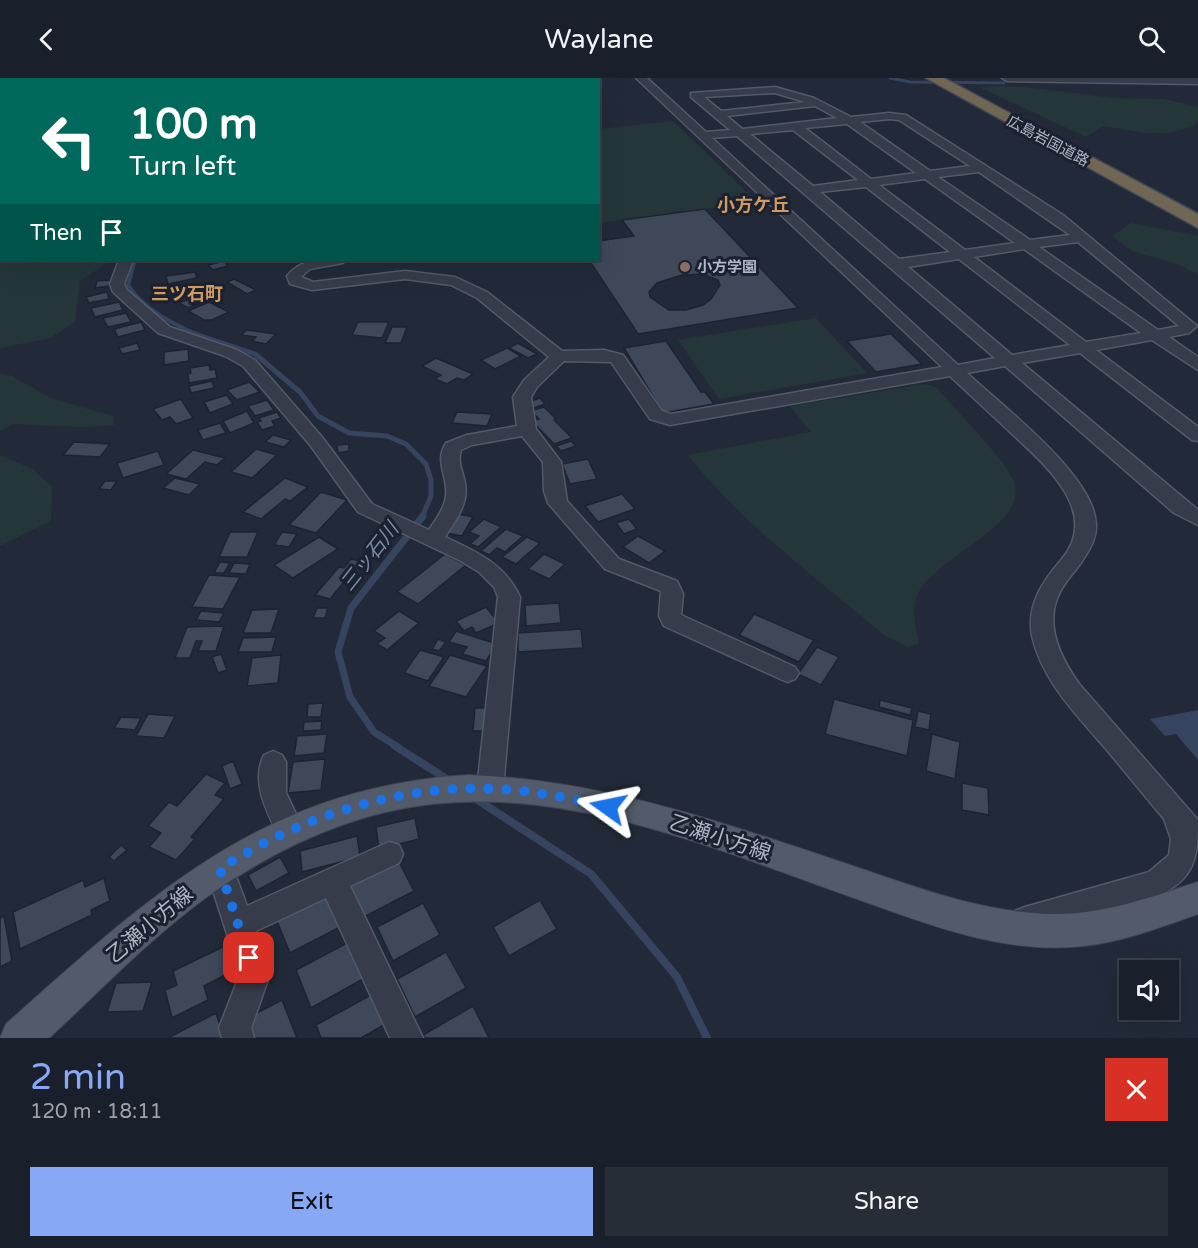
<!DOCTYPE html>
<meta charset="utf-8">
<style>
:root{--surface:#1a202b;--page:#272d37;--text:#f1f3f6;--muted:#9fa3a9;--line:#383e47;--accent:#86a8f5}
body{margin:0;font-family:"Varela Round","Noto Sans JP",sans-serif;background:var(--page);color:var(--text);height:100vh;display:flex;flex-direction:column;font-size:22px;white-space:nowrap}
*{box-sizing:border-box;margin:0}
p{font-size:20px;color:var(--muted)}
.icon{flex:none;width:33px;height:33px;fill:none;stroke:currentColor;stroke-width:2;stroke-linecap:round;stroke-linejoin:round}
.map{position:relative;height:960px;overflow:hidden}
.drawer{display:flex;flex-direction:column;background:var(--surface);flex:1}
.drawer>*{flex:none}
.hud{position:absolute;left:0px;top:0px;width:600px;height:183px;box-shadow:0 6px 24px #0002,0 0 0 2px var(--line);background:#00695c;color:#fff;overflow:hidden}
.buttons{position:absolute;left:1119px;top:882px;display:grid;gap:12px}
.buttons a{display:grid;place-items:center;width:60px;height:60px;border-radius:0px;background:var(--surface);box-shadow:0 6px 24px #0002,0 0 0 2px var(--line);font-size:30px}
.pin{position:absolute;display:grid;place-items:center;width:51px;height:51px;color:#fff;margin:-26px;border-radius:12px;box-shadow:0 3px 9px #0006}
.me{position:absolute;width:66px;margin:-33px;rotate:282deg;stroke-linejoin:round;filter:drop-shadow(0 0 4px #0008)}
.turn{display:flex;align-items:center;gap:21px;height:126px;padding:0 30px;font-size:27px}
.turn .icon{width:78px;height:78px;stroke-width:2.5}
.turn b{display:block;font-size:42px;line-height:51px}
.then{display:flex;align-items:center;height:57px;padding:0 30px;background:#0003;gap:12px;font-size:22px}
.round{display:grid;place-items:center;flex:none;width:63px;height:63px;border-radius:0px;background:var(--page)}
.overview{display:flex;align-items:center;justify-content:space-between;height:102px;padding:0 30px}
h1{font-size:36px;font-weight:600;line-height:45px;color:var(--accent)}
.primary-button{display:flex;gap:12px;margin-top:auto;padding:12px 30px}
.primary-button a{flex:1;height:69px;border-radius:0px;background:var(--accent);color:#111;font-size:24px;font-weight:600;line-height:69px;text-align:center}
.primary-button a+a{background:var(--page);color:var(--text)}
header{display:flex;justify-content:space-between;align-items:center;height:78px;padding:0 30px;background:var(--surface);font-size:27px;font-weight:600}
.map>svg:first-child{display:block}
</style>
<header><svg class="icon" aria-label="back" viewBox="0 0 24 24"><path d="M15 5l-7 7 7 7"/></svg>Waylane<svg class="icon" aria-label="search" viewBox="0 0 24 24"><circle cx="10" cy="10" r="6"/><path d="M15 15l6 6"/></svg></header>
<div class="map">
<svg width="1198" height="960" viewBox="0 0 1198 960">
<rect width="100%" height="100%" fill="#222a39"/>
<g fill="#24363a">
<polygon points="0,0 517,0 518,1 2,2 0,40"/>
<path d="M989 8 1026 9 1113 20 1164 21 1198 29V44C1171 63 1134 53 1103 48L1086 59 979 9Z"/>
<polygon points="673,43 757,124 599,145 599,51"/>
<polygon points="0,56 2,182 108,182 106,186 80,203 75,244 50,260 0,270"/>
<polygon points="1131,145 1198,158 1198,197 1178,186 1132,173 1112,158"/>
<polygon points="816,240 867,295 719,321 678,262"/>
<polygon points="0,295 12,298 53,321 113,338 114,347 84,349 13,346 0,353"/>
<path d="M925 306 936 309C954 330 1006 382 1014 404 1030 449 928 480 916 521 912 536 916 551 919 566L908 569 884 557C817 500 743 447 688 377L811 354 790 328Z"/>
<polygon points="0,377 34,392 52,409 51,443 0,468"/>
</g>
<polygon fill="#364460" points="1198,632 1198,682 1176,656 1165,658 1150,641"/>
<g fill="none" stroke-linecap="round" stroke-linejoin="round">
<polyline stroke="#364460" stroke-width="3" points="890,0 910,4 1004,5"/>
<path stroke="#364460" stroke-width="4" d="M135 182 128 207C143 231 173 246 198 257"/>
<polyline stroke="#364460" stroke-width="5" points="195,256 255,276 300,314 318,338 349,355 387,358 406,366 426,386 431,402 431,418 422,439"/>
<polyline stroke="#364460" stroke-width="7" points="398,669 374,654 350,619 338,574 351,530 423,438"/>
<g stroke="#364460" stroke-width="8">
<polyline points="395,668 450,703"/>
<polyline points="473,719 591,796 677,899 707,960"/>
</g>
</g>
<g fill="#3e4859" stroke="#1d2330" stroke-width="1.5" fill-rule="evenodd">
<path d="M705 131 798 230 638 256 589 182H598V163L634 158 622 142ZM702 196 718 202 720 207 711 221 703 227 686 232H669L650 219 649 214 657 205 682 197Z"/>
<polygon points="224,183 228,188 213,192 208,187"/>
<polygon points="195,194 197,200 168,206 166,198"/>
<polygon points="234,201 256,212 247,216 227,204"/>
<polygon points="111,202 109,208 95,210 97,203"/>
<polygon points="107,214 109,221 89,225 86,219"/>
<polygon points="200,217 208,221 188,230 179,225"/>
<polygon points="119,224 123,232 95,239 91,230"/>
<polygon points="209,224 229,234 212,242 204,242 188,233"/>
<polygon points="126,235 131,244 108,249 103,240"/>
<polygon points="141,244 145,252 118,259 114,251"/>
<polygon points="358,244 389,244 382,260 352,257"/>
<polygon points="392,249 407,249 401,265 385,265"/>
<polygon points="247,252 276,256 266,266 252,263 256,259 241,257"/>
<polygon points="891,256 922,286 876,294 847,263"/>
<polygon points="666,263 701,314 705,314 714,326 663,335 624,270"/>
<polygon points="137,265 140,272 122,276 119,270"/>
<polygon points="518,265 537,276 528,280 509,270"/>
<polygon points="507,270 521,278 495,291 481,282"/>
<polygon points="188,271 189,283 164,287 164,274"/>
<polygon points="436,280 473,296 464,302 457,300 447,306 435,301 441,297 422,288"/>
<polygon points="209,287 210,292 215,291 217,300 189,305 188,296 191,295 190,290"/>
<polygon points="212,303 214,310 191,315 189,308"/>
<polygon points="249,304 260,314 237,322 227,312"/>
<polygon points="227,317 233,326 210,335 204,324"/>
<polygon points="540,320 545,326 531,331 526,325"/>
<polygon points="181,321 193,340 176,346 170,339 162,342 153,331"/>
<polygon points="267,322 274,332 255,338 248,328"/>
<polygon points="544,329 556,341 554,342 572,360 554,366 532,343 539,341 531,333"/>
<polygon points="247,333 254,345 230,355 223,343"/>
<polygon points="277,334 281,340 272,343 275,348 262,352 257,344 261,343 259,340"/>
<polygon points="457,334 492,336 487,348 452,345"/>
<polygon points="220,345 226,355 203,362 198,352"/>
<polygon points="273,357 291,362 284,369 265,364"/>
<polygon points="571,363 576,368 561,373 556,368"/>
<polygon points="74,364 110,366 100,379 63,377"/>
<polygon points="349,366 349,373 338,375 337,367"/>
<polygon points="256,371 277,377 252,400 231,394"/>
<polygon points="193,372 225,380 217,387 205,384 186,401 166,396"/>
<polygon points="158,373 164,387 123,400 117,385"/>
<polygon points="588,381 597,401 570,406 562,386"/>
<polygon points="175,400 200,406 189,417 163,410"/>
<polygon points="285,400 308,409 290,423 285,421 261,441 243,434"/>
<polygon points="105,403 117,403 111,412 99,411"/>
<polygon points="321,414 347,422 316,455 289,447"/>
<polygon points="622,416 635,431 598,444 585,428"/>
<polygon points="458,436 473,439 462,458 446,455"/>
<polygon points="484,441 501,449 478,469 470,466 479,458 469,454"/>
<polygon points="629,441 637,451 624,456 616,445"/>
<polygon points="506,451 523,458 505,474 497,470 489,477 481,473"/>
<polygon points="230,454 258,454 247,479 219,479"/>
<polygon points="282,454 297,456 289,469 274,467"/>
<polygon points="638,458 665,473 649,485 623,469"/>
<polygon points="319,459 338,471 293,500 274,487"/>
<polygon points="527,459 540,465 516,486 502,479"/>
<polygon points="445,476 466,487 418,526 397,514"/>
<polygon points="544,476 565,486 549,501 528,491"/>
<polygon points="351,481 361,483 330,521 315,517 339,489 344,490"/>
<polygon points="220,484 230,485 224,495 214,495"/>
<polygon points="234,485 250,486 246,496 229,495"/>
<polygon points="209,497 240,499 223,531 192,529"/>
<polygon points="559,525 561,545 526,548 525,527"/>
<polygon points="486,529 499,545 476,555 472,549 464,553 456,543"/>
<polygon points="317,530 328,530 325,540 313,540"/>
<polygon points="279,531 271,555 243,555 252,532"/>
<polygon points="201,533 224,535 219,544 196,542"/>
<polygon points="399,533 419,545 387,572 377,566 385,560 374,553"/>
<polygon points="754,536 814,562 799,584 739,557"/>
<polygon points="224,548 216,573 198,573 202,563 196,563 190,580 175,580 187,549"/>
<polygon points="581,551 583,570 518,574 518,555"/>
<polygon points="456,553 497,566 486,583 462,576 467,569 449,564"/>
<polygon points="276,559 272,574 238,574 243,560"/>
<polygon points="438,561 446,564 439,573 432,571"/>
<polygon points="817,569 839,579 821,607 798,596"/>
<polygon points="420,572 444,579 428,603 404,595"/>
<polygon points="221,576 227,592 218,595 212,579"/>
<polygon points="281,577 278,605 247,608 252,580"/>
<polygon points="450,577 487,588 466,619 429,608"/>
<polygon points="834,621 913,642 907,678 825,656"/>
<polygon points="880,622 912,630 910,637 879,629"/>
<polygon points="323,625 321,639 307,639 308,626"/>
<polygon points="475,630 490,630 488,653 473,653"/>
<polygon points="918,633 931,636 929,652 915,649"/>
<polygon points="148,636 175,638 164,660 136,658"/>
<polygon points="121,639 141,640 135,652 114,650"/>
<polygon points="322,643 321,652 303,653 304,644"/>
<polygon points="327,656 324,675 294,678 297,658"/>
<polygon points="932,656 960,664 955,701 926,693"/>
<polygon points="325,681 321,712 288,715 293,684"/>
<polygon points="233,683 242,706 230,711 222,688"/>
<polygon points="206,696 225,705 215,717 224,721 191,759 195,761 176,782 149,769 161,755 148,748 169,724 177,728"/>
<polygon points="962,705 988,710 989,737 962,732"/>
<polygon points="415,740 419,761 379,771 376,749"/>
<polygon points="357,758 360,779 302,794 300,773"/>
<polygon points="121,767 127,772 114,783 109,779"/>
<polygon points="280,779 289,795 256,813 248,797"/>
<polygon points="398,782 414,813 362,840 346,808"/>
<polygon points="104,800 110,823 91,832 92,837 20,871 13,834 83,802 85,809"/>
<polygon points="328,815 342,848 290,875 276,841"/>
<polygon points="540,822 557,851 509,878 493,849"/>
<polygon points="423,825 440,857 393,883 377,849"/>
<polygon points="4,838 12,883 0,889 0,840"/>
<polygon points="347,865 363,901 311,930 296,892"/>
<polygon points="229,866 237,891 204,908 208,922 172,940 165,912 177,907 173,893"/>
<polygon points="446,874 466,910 415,939 397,901"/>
<polygon points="152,904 143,933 107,934 116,905"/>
<polygon points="371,917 384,947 361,960 321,960 316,947"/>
<polygon points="282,922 297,960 253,960 247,940"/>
<polygon points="473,928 489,960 425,960 423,957"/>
<polygon points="216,935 224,960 168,960"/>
</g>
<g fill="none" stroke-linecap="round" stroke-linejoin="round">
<g stroke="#535a67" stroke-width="3">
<g id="minor">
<path d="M636 0H647L706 54 730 52 691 19V15L775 9 814 20 851 39 889 35 906 37 1063 137 1197 248 1189 255 1169 259 1198 279V292L1152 262 1096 272 1198 349V363L1192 362 1080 275 1022 285 1198 432V447L1174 435 1005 288 967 295C1002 328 1094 397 1096 446 1097 459 1091 470 1084 480 1077 492 1066 502 1060 514 1043 546 1061 581 1080 607L1198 742C1198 779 1195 803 1156 818L1025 857 1015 853 1010 843 1015 833 1025 829 1149 794 1169 777 1171 761 1164 741C1144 717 1125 694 1106 671 1077 637 1042 603 1032 558 1026 527 1043 503 1062 481 1102 433 1042 384 1010 354 990 335 970 317 950 298L670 347 650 341 611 284 564 283 537 309 531 319 536 351 561 384 567 423 619 481 677 503 683 516 681 537 795 589 799 595 795 601 787 604 664 548 659 538 661 513 605 491 548 425 544 413 543 384 522 358 472 367 461 372C457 385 463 393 465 405 469 426 455 443 445 459 477 474 505 486 520 519L503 711 499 719 490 722 481 719 477 711 498 519 494 509 479 494 459 482 358 434 310 367 243 288 225 278 158 255 113 214 110 206 119 182H133L124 206 127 212 170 249 237 272 255 282 322 359 372 426 429 452C436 441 445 430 446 417 448 398 434 383 446 365L467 357 517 348 513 319 524 302 549 279 477 220 451 207 405 201 312 212 290 206 287 198C301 180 324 180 345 182L343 185 310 191 301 199 313 204 405 193 455 199 487 214 562 273 604 272 623 277 662 333 671 336 942 289ZM775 15 805 24 721 33 704 19ZM815 28 837 40 742 51 727 38ZM889 41 899 42 970 88 930 93 860 44ZM847 46 916 95 871 101 805 50ZM793 52 858 102 813 108 750 56ZM737 58 995 280 958 287 712 60ZM979 94 1070 157 1030 162 938 99ZM925 101 1015 165 965 172 879 107ZM866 109 950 174 899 181 820 114ZM1078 164 1179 248 1158 252 1039 169ZM1024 171 1141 255 1086 264 974 179ZM959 181 1070 267 1012 277 908 189Z"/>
<polygon points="1002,0 1198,0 1198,6 1007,3"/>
<rect x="0" y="48" width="2" height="6"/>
<path d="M273 673 282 677 286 684V715L304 753 300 761 290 765 280 761C268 736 250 704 264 677Z"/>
<polygon points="389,764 399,767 403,776 399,785 350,808 423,960 390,960 326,820 256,853 270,896 251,950 254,960 222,960 219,950 240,896 206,791 210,782 220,778 230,782 247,828"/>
</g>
</g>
<g stroke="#3f4553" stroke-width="2">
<path id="major" d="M469 697C599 702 715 742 838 783 908 806 978 835 1053 836 1102 837 1151 819 1198 804V836C1161 849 1122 864 1083 868 1000 877 923 844 846 817 716 771 573 710 432 726 350 735 275 771 208 818 150 860 101 912 49 960H0L6 946C151 817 264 709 469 697Z"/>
</g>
<g stroke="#404754" stroke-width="3">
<polygon id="highway" points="926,0 944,0 1198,136 1198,150"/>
</g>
<use href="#minor" fill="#363c49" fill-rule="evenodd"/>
<use href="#major" fill="#535b6a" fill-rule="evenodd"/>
<use href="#highway" fill="#6f6653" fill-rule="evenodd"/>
</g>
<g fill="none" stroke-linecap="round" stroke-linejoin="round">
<path stroke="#1a73e8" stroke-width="10" stroke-dasharray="0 18" d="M249 880 220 791C306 735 410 703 513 712 545 715 577 722 608 729"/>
</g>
<circle fill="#8d6e63" stroke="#1b212e" stroke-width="2" cx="685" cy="189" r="6"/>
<g text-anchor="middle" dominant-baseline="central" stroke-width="6" stroke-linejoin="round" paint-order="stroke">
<g font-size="15" fill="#b0b7c6" stroke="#1b212e">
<text transform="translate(1048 63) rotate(28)">広島岩国道路</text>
</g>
<g font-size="15" font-weight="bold" fill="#b0b7c6" stroke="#1b212e" text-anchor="start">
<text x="697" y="189">小方学園</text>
</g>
<g font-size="18" font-weight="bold" fill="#d19a60" stroke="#1b212e">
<text x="753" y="127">小方ケ丘</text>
<text x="187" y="216">三ツ石町</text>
</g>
<g font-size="20" font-style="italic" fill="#798bad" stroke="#1b212e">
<text transform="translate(370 479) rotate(-52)">三ッ石川</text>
</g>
<g font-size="21" fill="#b0b7c6" stroke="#1b212e">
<text transform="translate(720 760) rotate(18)">乙瀬小方線</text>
<text transform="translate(150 847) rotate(-40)">乙瀬小方線</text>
</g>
</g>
</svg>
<div class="buttons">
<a><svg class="icon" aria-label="sound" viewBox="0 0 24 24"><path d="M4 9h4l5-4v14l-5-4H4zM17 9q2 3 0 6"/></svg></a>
</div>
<div class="pin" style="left:249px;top:880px;background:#d93025"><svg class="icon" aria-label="arrive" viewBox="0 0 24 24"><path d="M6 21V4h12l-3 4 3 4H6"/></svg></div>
<svg class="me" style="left:608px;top:729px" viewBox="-20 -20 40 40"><path d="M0-17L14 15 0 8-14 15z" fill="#1a73e8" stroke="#fff" stroke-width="4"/></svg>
<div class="hud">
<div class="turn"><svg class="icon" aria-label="left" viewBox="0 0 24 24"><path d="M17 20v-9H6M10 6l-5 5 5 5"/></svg><div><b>100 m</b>Turn left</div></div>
<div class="then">Then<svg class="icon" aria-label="arrive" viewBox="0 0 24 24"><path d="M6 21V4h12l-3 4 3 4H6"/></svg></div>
</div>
</div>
<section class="drawer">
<div class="overview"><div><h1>2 min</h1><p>120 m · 18:11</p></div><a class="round" style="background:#d93025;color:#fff"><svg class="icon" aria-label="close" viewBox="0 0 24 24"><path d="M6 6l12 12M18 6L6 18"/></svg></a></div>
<div class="primary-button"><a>Exit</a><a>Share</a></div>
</section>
